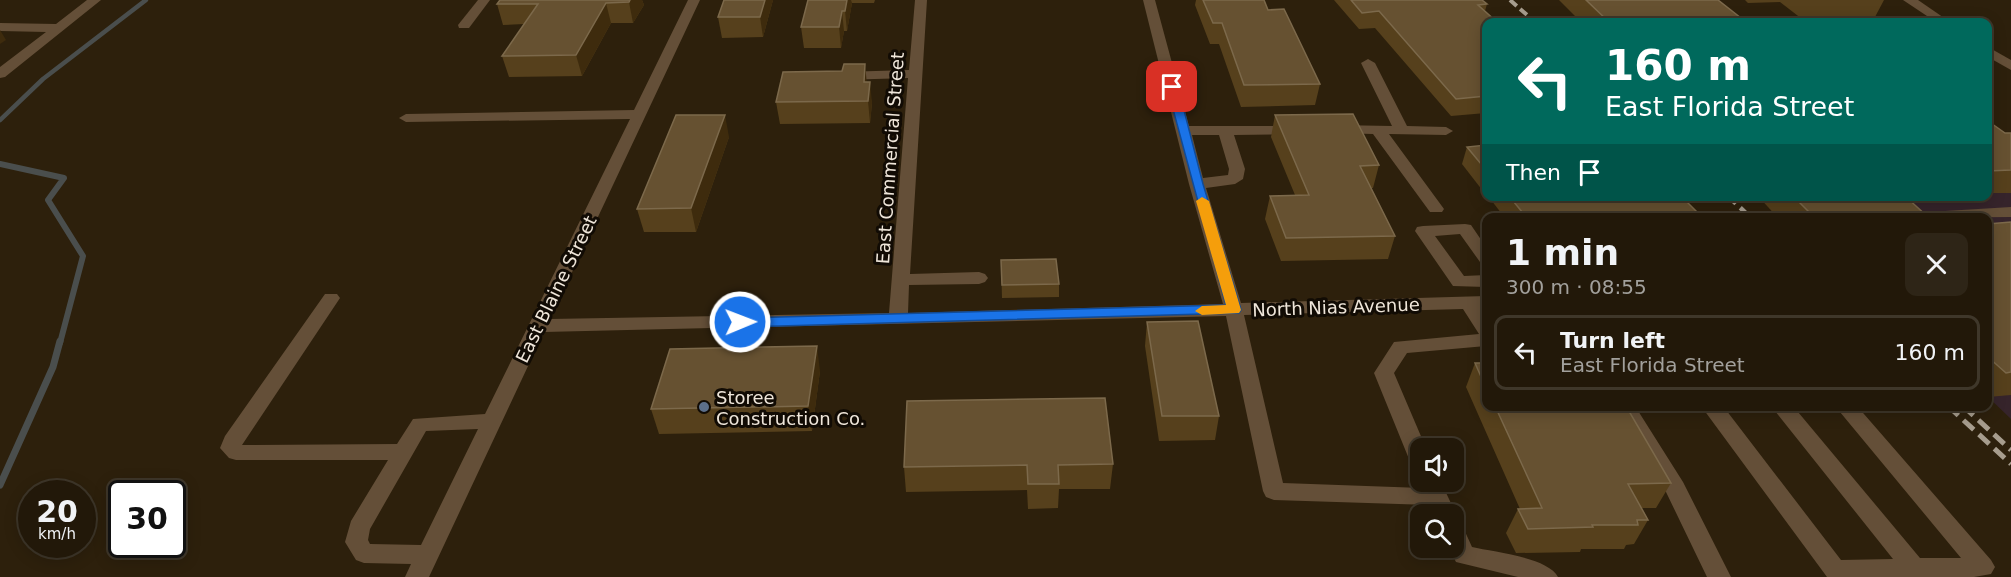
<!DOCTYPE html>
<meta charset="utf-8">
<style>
:root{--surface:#221809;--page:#2e2517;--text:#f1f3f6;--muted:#a2a09c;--line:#3f372a}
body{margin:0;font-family:"DejaVu Sans",sans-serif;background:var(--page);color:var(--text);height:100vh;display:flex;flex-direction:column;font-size:22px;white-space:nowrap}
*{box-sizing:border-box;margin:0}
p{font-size:20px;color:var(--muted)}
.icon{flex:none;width:33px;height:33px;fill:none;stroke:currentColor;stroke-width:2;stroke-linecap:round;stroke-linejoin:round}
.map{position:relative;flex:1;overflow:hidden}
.panel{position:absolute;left:1482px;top:213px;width:510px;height:198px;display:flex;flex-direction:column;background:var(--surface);border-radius:12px;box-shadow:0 3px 15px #0003,0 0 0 2px var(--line)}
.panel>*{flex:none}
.hud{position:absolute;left:1482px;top:18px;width:510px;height:183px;border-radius:12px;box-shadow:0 3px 15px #0003,0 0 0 2px var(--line);background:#00695c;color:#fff;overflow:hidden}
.controls{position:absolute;left:1410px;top:438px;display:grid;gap:12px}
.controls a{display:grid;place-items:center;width:54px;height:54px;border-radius:12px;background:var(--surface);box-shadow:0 3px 15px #0003,0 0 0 2px var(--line);font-size:30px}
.speed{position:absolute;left:18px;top:480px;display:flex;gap:12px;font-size:30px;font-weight:700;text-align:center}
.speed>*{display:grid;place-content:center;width:78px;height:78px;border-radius:50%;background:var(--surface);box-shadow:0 3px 15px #0003,0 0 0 2px var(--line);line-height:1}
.speed small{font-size:15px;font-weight:400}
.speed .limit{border:3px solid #111;border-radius:9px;background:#fff;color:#111}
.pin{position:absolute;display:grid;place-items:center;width:51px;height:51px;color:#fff;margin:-26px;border-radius:12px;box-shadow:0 3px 9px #0006}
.me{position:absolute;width:66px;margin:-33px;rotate:89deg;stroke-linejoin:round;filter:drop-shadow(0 0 4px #0008)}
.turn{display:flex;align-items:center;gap:21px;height:126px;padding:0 24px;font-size:27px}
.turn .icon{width:78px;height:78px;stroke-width:2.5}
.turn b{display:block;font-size:42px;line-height:51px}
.then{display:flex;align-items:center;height:57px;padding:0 24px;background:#0003;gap:12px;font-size:22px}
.round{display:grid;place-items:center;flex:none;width:63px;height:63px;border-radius:12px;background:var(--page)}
.summary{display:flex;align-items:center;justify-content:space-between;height:102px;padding:0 24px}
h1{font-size:36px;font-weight:600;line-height:45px}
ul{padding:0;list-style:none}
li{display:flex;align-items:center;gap:18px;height:75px;margin:0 12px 9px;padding:0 12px;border:3px solid var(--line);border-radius:12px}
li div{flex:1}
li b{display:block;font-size:22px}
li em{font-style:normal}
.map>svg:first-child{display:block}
</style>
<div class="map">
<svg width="2011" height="577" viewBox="0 0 2011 577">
<rect width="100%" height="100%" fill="#2d200c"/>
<polygon fill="#36242b" points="2011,144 2011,419 1988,397 1988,218 1782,217 1758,197 1988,196 1988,145"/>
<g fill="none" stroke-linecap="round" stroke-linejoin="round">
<polyline stroke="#4a4e4d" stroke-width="4.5" points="0,120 43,79 146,0"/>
<polyline stroke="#4a4e4d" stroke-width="6" points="0,164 64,178 48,200 83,256 60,343"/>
<polyline stroke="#4a4e4d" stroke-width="7" points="0,485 53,367 60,341"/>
<g fill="#644f38" fill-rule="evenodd">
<polygon points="87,0 101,0 5,77 0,78 0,67 46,32 0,31 0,23 56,24"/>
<polygon points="478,0 490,0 469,28 459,28 458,25"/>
<path d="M688 0H700L550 319 889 313 908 78 842 80 835 76 842 72 909 70 915 0H927L910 274 979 272 985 274 988 278 985 282 979 284 909 285 908 313 1223 304 1189 184 1143 0H1155L1189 126H1296L1303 130 1296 134 1234 135 1245 169 1243 179 1235 184 1206 188 1241 303 1486 296V308H1481L1486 316V346L1407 353 1394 373 1426 448H1420V467L1412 465 1409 459 1374 373 1394 342 1479 334 1463 309 1244 315 1283 483 1422 488 1419 482 1420 479V482H1441L1456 514 1454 519V514H1434L1430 505 1274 500 1266 497 1263 491 1226 316 544 332 429 577H405L411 564 364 563 356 560 345 542 351 521 388 460H236L229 458 220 448 225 436 325 294H337L340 298 242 445 397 444 413 419 485 414 630 119 406 122 399 118 406 114 634 110ZM1192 135H1219L1229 169 1228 175 1203 178ZM478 429 421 545 370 544 368 540 370 529 426 431Z"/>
<polygon points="1903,0 1918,0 1950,22 1936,22"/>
<polygon points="1988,47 2011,60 2011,70 1988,57"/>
<polygon points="1368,59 1375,63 1407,126 1446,127 1453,131 1446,135 1389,134 1444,209 1442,212 1430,212 1373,134 1335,133 1328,129 1335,125 1392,126 1361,63"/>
<polygon points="2011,207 2011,217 1904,218 1912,213"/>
<polygon points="1465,224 1471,225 1486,247 1486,263 1480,262 1460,234 1435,236 1464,276 1486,275 1486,287 1453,286 1415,231 1417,227 1423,226"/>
<polygon points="1614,406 1635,406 1683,482 1731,577 1707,577 1666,492"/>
<polygon points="1701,406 1723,406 1841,560 1893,559 1771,406 1793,406 1920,558 1961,558 1835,406 1857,406 1991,560 1995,567 1991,574 1974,577 1827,577"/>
<path d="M1454 523 1462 525 1472 547C1493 552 1548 557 1558 577H1518L1456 562 1449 548H1454Z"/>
</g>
<polyline stroke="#a79d8e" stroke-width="4" stroke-dasharray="9 4.5" stroke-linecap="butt" points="1510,0 1535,22"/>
<polyline stroke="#a79d8e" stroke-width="4.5" stroke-dasharray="11 6" stroke-linecap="butt" points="1728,196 1751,218"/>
<g stroke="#a79d8e" stroke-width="5" stroke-dasharray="14 7" stroke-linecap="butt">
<polyline points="1948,406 2011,464"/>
<polyline points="1963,406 2011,450"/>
</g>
</g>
<g fill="#56401c">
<polygon points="642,0 644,5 633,23 611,23 582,76 509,77 502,56 524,24 503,25 497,4"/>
<polygon points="773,0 763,37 722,38 718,17"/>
<polygon points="808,0 875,0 874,3 852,3 847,31 844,31 841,48 804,48 801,27"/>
<polygon points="1196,0 1264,0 1268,10 1320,84 1315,105 1241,107 1219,44 1210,44 1195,5"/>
<polygon points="1334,0 1482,0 1487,4 1485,11 1486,22 1486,113 1451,116 1375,28 1359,29"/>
<polygon points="1559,0 1718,0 1746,22 1581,22"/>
<polygon points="1745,0 1884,0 1875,17 1802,19 1780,2 1748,3"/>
<polygon points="867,82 872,103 870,123 780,124 776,102"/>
<polygon points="1275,115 1379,165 1373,188 1371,188 1395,236 1388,259 1281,261 1265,219 1270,196 1295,195 1271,137"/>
<polygon points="1988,121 2005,133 2011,133 2011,193 1988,193"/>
<polygon points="729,137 696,232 644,232 637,209"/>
<polygon points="1486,145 1486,195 1462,164 1467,147"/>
<polygon points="1488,196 1681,196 1703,218 1505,218"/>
<polygon points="1758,196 1905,196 1929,218 1778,218"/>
<polygon points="2011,222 2011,395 1988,397 1988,224"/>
<polygon points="1001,260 1059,284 1059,297 1002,298"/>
<polygon points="1147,322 1219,416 1215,440 1159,441 1145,346"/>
<polygon points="1475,363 1486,363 1486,406 1626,406 1671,483 1656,508 1642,508 1648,520 1634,544 1626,545 1624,549 1581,549 1580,552 1516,553 1506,533 1518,509 1520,509 1466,387"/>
<polygon points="820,371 812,431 659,434 651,409"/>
<polygon points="1113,464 1110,489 1059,489 1058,508 1028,509 1027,490 906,492 904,467"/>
</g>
<g fill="#3e2b0d">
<polygon points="630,0 642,0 644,5 633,23 629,2"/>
<polygon points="765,0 773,0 763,37 760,17"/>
<polygon points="847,0 851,0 852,3 847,31 845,11"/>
<polygon points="606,3 611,23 582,76 576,55"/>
<polygon points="842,11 844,31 841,48 839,27"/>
<polygon points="0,30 6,40 0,44"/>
<polygon points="865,64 867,85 866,103 864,82"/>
<polygon points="870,82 872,103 870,123 868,101"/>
<polygon points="725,115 729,137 696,232 691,208"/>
<polygon points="817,346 820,371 812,431 808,406"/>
</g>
<g fill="#665131" stroke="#7c694b" stroke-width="1.5">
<polygon points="500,0 630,0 629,2 606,3 576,55 502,56 538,4 497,4"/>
<polygon points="724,0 765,0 760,17 718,17"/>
<polygon points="808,0 847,0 845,11 842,11 839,27 801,27"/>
<polygon points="1203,0 1264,0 1268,10 1284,9 1320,84 1244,85 1222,23 1213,23"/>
<polygon points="1351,0 1482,0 1487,4 1478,5 1497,22 1486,22 1486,96 1456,99 1379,11 1362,13"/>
<polygon points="1586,0 1718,0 1746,22 1609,22"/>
<polygon points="844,64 865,64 864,82 870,82 868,101 776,102 783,72 842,71"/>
<polygon points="1353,114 1379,165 1360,166 1395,236 1286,238 1270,196 1309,195 1275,115"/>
<polygon points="676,115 725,115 691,208 637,209"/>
<polygon points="1988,121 2005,133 2011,133 2011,170 1988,171"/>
<polygon points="1486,145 1486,170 1467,147"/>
<polygon points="1509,196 1681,196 1703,218 1527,218"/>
<polygon points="1793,196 1905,196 1929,218 1826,218 1824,215 1813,216"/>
<polygon points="2011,222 2011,372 2006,373 1988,357 1988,224"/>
<polygon points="1056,259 1059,284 1002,285 1001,260"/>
<polygon points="1198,321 1219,416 1162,416 1147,322"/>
<polygon points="817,346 808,406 651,409 670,349"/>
<polygon points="1475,363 1486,363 1486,388"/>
<polygon points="1105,398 1113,464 1058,465 1059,484 1028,484 1027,465 904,467 907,401"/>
<polygon points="1495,406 1626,406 1671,483 1628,484 1648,520 1637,520 1638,525 1592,525 1593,527 1528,529 1518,509 1542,508"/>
</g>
<polygon fill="#1a73e8" stroke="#114b97" stroke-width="1.5" points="1172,84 1178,87 1203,184 1241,310 1239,313 740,327 733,322 740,318 1226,305 1167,87"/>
<polygon fill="#f59e0b" points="1202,197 1209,201 1241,310 1239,313 1202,315 1195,311 1202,306 1226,305 1196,201"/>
<circle fill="#5c6f8a" stroke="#110b04" stroke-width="2" cx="704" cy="407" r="6"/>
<g text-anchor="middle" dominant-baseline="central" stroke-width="6" stroke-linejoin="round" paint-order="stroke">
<g font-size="18" fill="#efe6da" stroke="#110b04">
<text transform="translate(890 158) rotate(-86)">East Commercial Street</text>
<text transform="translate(556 289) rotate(-64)">East Blaine Street</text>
<text transform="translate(1336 307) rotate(-2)">North Nias Avenue</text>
</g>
<g font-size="18" fill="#efe6da" stroke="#110b04" text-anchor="start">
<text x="716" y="397">Storee<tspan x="716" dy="21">Construction Co.</tspan></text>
</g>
</g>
</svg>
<div class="controls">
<a><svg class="icon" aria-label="sound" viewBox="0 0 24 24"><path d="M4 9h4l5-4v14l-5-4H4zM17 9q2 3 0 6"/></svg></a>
<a><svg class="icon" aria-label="search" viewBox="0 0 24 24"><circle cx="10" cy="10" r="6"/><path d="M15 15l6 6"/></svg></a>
</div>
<div class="speed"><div>20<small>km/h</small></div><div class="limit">30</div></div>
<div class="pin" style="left:1172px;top:87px;background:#d93025"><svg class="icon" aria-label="arrive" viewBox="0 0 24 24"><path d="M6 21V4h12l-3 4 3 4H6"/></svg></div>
<svg class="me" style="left:740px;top:322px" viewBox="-20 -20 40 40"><circle r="17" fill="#1a73e8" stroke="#fff" stroke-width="3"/><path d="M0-11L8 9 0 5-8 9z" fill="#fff"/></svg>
<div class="hud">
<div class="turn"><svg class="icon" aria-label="left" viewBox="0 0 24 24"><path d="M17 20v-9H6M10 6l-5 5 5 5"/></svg><div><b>160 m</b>East Florida Street</div></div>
<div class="then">Then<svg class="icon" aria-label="arrive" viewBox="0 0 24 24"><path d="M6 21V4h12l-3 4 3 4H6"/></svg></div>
</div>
<section class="panel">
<div class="summary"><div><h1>1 min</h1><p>300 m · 08:55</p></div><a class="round"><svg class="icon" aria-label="close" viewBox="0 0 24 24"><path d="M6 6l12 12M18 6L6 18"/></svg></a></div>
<ul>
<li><svg class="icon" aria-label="left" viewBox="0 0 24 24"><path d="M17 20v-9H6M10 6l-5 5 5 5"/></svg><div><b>Turn left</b><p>East Florida Street</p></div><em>160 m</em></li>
</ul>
</section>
</div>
